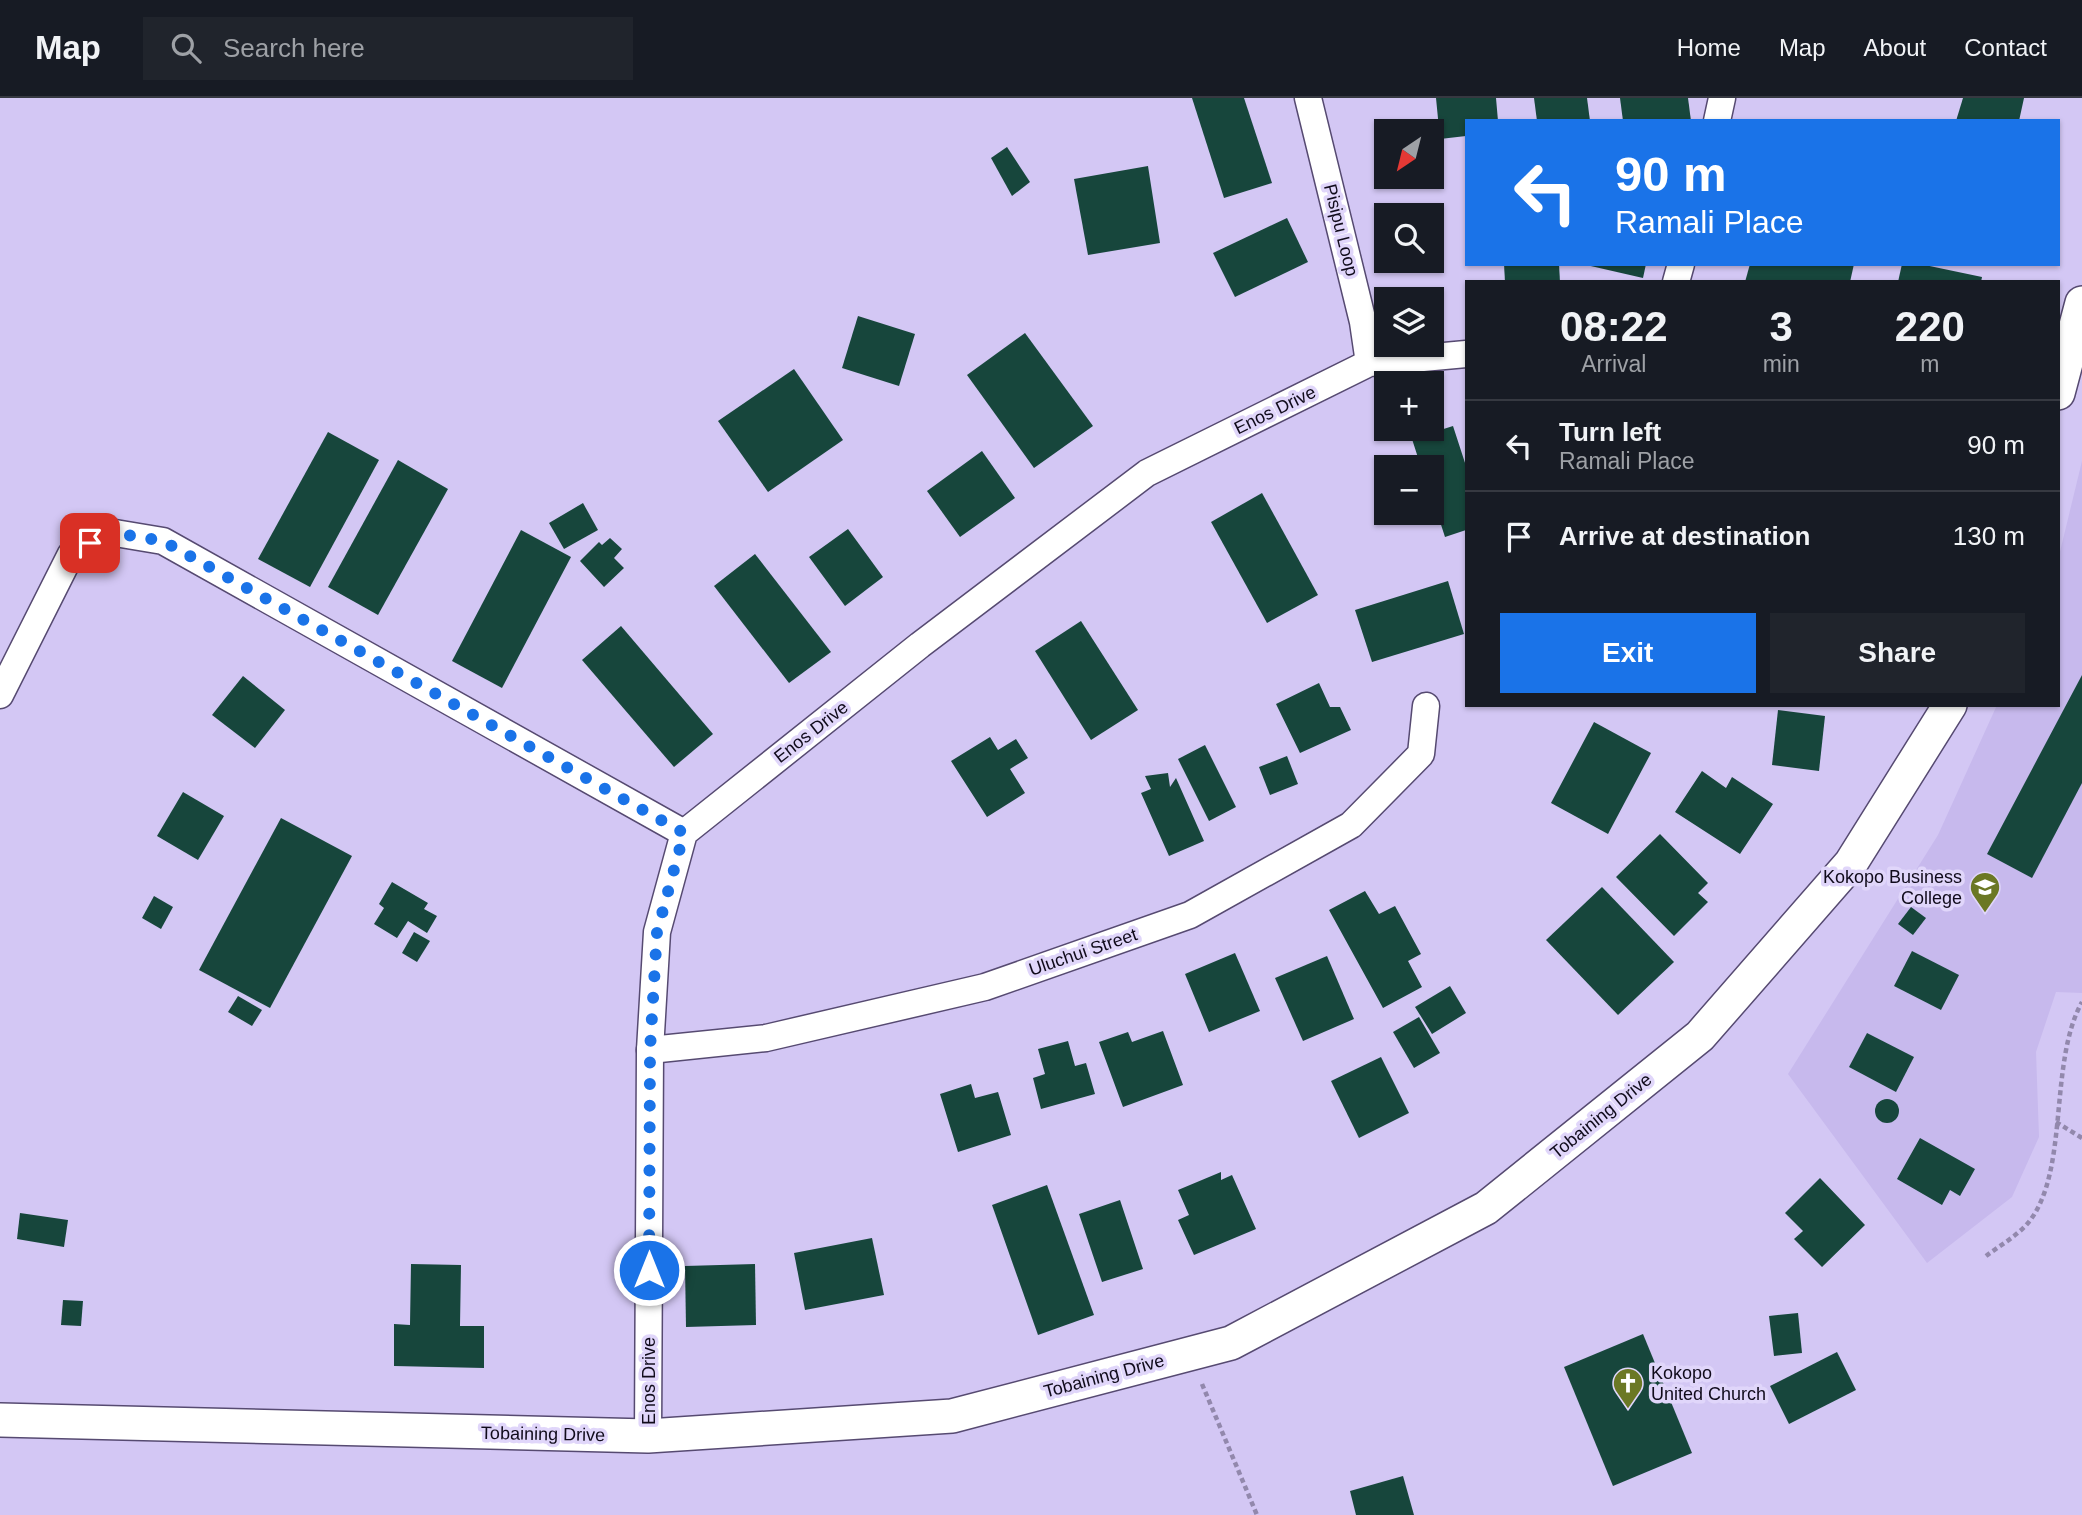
<!DOCTYPE html>
<meta charset="utf-8">
<style>
:root{--surface:#171b24;--page:#20242c;--text:#f1f3f6;--muted:#9ea1a6;--line:#363941;--accent:#1a73e8}
body{margin:0;font-family:Arial,sans-serif;background:var(--page);color:var(--text);height:100vh;display:flex;flex-direction:column;font-size:26px;white-space:nowrap}
*{box-sizing:border-box;margin:0}
p{font-size:23px;color:var(--muted)}
.icon{flex:none;width:38px;height:38px;fill:none;stroke:currentColor;stroke-width:2;stroke-linecap:round;stroke-linejoin:round}
.map{position:relative;flex:1;overflow:hidden}
.panel{position:absolute;left:1465px;top:182px;width:595px;height:427px;display:flex;flex-direction:column;background:var(--surface);border-radius:0px;box-shadow:0 2px 5px #0004}
.panel>*{flex:none}
.banner{position:absolute;left:1465px;top:21px;width:595px;height:147px;border-radius:0px;box-shadow:0 2px 5px #0004;background:#1a73e8;color:#fff;overflow:hidden}
.needle{width:46px;rotate:215deg}
.buttons{position:absolute;left:1374px;top:21px;display:grid;gap:14px}
.buttons a{display:grid;place-items:center;width:70px;height:70px;border-radius:0px;background:var(--surface);box-shadow:0 2px 5px #0004;font-size:35px}
.pin{position:absolute;display:grid;place-items:center;width:60px;height:60px;color:#fff;margin:-30px;border-radius:14px;box-shadow:0 4px 10px #0006}
.me{position:absolute;width:77px;margin:-38px;rotate:0deg;stroke-linejoin:round;filter:drop-shadow(0 0 5px #0008)}
.turn{display:flex;align-items:center;gap:24px;height:147px;padding:0 35px;font-size:32px}
.turn .icon{width:91px;height:91px;stroke-width:2.5}
.turn b{display:block;font-size:49px;line-height:60px}
.eta{display:flex;justify-content:space-evenly;align-items:center;height:119px;text-align:center}
.eta b{font-size:42px;font-weight:700;line-height:49px}
.action{display:flex;gap:14px;margin-top:auto;padding:14px 35px}
.action a{flex:1;height:80px;border-radius:0px;background:var(--accent);color:#fff;font-size:28px;font-weight:700;line-height:80px;text-align:center}
.action a+a{background:var(--page);color:var(--text)}
ul{padding:0;list-style:none}
li{display:flex;align-items:center;gap:21px;height:91px;padding:0 35px;border-top:2px solid var(--line)}
li div{flex:1}
li b{display:block;font-size:26px}
li em{font-style:normal}
header{display:flex;align-items:center;gap:42px;box-sizing:border-box;height:98px;padding:0 35px;background:var(--surface);border-bottom:2px solid var(--line)}
header strong{font-size:33px}
nav{display:flex;gap:38px;margin-inline-start:auto;font-size:24px}
.search{width:490px;height:63px;background:var(--page);display:flex;align-items:center;gap:18px;box-sizing:border-box;padding:0 24px;border-radius:0px;color:var(--muted);font-size:26px}
.map>svg:first-child{display:block}
</style>
<header>
<strong>Map</strong>
<div class="search"><svg class="icon" aria-label="search" viewBox="0 0 24 24"><circle cx="10" cy="10" r="6"/><path d="M15 15l6 6"/></svg>Search here</div>
<nav><a>Home</a><a>Map</a><a>About</a><a>Contact</a></nav>
</header>
<div class="map">
<svg width="2082" height="1417" viewBox="0 0 2082 1417">
<rect width="100%" height="100%" fill="#d3c7f4"/>
<polygon fill="#c7b9ed" points="2082,363 2082,895 2056,894 2036,954 2039,1039 2012,1099 1927,1165 1788,976 1938,737 1997,607 2058,607 2058,462"/>
<g fill="#17463c">
<polygon points="1192,0 1244,0 1272,85 1224,100"/>
<polygon points="1436,0 1496,0 1498,23 1466,23 1466,38 1440,41"/>
<polygon points="1534,0 1587,0 1590,23 1537,23"/>
<polygon points="1620,0 1688,0 1691,23 1623,23"/>
<polygon points="1963,0 2024,0 2019,23 1956,23"/>
<polygon points="1007,49 1030,84 1012,98 991,60"/>
<polygon points="1148,68 1160,145 1088,157 1074,81"/>
<polygon points="1287,120 1308,164 1235,199 1213,155"/>
<polygon points="1504,166 1559,166 1560,184 1505,184"/>
<polygon points="1582,166 1646,166 1643,180"/>
<polygon points="1750,166 1854,166 1850,184 1745,184"/>
<polygon points="1902,166 1920,166 1982,179 1981,184 1898,184"/>
<polygon points="858,218 915,236 899,288 842,270"/>
<polygon points="1025,235 1093,328 1034,370 967,277"/>
<polygon points="794,271 843,342 768,394 718,323"/>
<polygon points="1453,328 1466,368 1466,432 1445,439 1432,399 1432,369 1421,369 1412,341"/>
<polygon points="328,334 379,362 310,489 258,461"/>
<polygon points="982,353 1015,400 960,439 927,393"/>
<polygon points="398,362 448,391 378,517 328,489"/>
<polygon points="1262,395 1318,497 1267,525 1211,424"/>
<polygon points="583,405 598,432 564,451 549,425"/>
<polygon points="848,431 883,479 845,508 809,459"/>
<polygon points="521,432 571,459 502,590 452,563"/>
<polygon points="610,440 622,451 614,460 624,470 604,489 580,463 599,444 602,447"/>
<polygon points="755,456 831,554 789,585 714,488"/>
<polygon points="1448,483 1464,536 1372,564 1355,512"/>
<polygon points="1081,523 1138,612 1091,642 1035,553"/>
<polygon points="621,528 713,636 674,669 582,562"/>
<polygon points="2082,577 2082,685 2032,780 1987,756"/>
<polygon points="243,578 285,612 255,650 212,617"/>
<polygon points="1319,585 1330,609 1340,609 1351,632 1300,655 1276,606"/>
<polygon points="1778,612 1825,618 1819,673 1772,667"/>
<polygon points="1594,624 1651,655 1608,736 1551,705"/>
<polygon points="990,639 998,652 1016,641 1028,660 1010,671 1025,695 987,719 951,663"/>
<polygon points="1205,647 1236,709 1209,723 1178,661"/>
<polygon points="1287,658 1298,686 1270,697 1259,669"/>
<polygon points="1702,673 1726,690 1732,679 1773,706 1740,756 1675,714"/>
<polygon points="1168,675 1170,689 1176,680 1204,743 1169,758 1141,695 1151,691 1145,678"/>
<polygon points="183,694 224,718 198,762 157,738"/>
<polygon points="281,720 352,758 270,910 199,872"/>
<polygon points="1660,736 1708,785 1698,795 1708,804 1674,838 1616,779"/>
<polygon points="392,784 428,805 424,811 437,818 427,835 408,823 397,840 374,826 384,810 379,806"/>
<polygon points="1602,789 1674,864 1618,917 1546,842"/>
<polygon points="1365,793 1379,816 1395,808 1421,856 1408,863 1422,889 1383,910 1329,812"/>
<polygon points="154,798 173,809 161,831 142,820"/>
<polygon points="1911,809 1926,820 1913,837 1898,826"/>
<polygon points="414,834 430,843 417,864 402,855"/>
<polygon points="1912,853 1959,877 1941,912 1894,888"/>
<polygon points="1235,855 1260,913 1209,934 1185,876"/>
<polygon points="1327,858 1354,921 1303,943 1275,880"/>
<polygon points="1450,888 1466,915 1432,936 1415,909"/>
<polygon points="238,898 262,912 252,928 228,914"/>
<polygon points="1419,919 1440,955 1414,970 1393,934"/>
<polygon points="1163,933 1183,987 1123,1009 1099,944 1128,934 1132,944"/>
<polygon points="1867,935 1914,959 1896,994 1849,969"/>
<polygon points="1068,943 1075,968 1086,965 1095,996 1041,1011 1033,980 1045,976 1038,951"/>
<polygon points="1381,959 1409,1015 1359,1040 1331,983"/>
<polygon points="971,986 975,1000 998,994 1011,1037 958,1054 940,996"/>
<circle cx="1887" cy="1013" r="12"/>
<polygon points="1920,1040 1975,1071 1960,1098 1950,1092 1942,1107 1897,1081"/>
<polygon points="1221,1074 1221,1082 1232,1077 1256,1131 1194,1157 1178,1122 1189,1117 1178,1092"/>
<polygon points="1820,1080 1865,1127 1822,1169 1794,1141 1803,1133 1785,1115"/>
<polygon points="1047,1087 1094,1217 1038,1237 992,1107"/>
<polygon points="1120,1102 1143,1171 1102,1184 1079,1116"/>
<polygon points="20,1115 68,1122 64,1149 17,1141"/>
<polygon points="872,1140 884,1197 805,1212 794,1155"/>
<polygon points="411,1166 461,1167 460,1228 484,1228 484,1270 394,1268 394,1226 410,1227"/>
<polygon points="755,1166 756,1227 686,1229 685,1168"/>
<polygon points="63,1202 83,1203 81,1228 61,1227"/>
<polygon points="1798,1215 1802,1255 1774,1258 1769,1218"/>
<polygon points="1643,1236 1692,1355 1613,1388 1564,1269"/>
<polygon points="1837,1254 1856,1292 1789,1326 1770,1288"/>
<polygon points="1403,1378 1414,1417 1356,1417 1350,1393"/>
</g>
<g fill="none" stroke-linecap="round" stroke-linejoin="round">
<g stroke="#564a71" stroke-width="29">
<g id="minor">
<polyline points="1308,0 1363,224 1369,265"/>
<polyline points="1717,23 1722,0"/>
<polyline points="1676,184 1681,166"/>
<polyline points="0,597 71,456 109,434 163,443 684,735"/>
<polyline points="650,952 766,940 985,889 1190,817 1351,727 1421,656 1426,608"/>
<polyline points="648,1338 650,952 657,834 684,735 920,547 1147,375 1369,265 1466,256"/>
</g>
</g>
<g stroke="#564a71" stroke-width="36">
<g id="tertiary">
<polyline points="2058,295 2082,205"/>
<polyline points="0,1322 648,1338 952,1318 1231,1245 1486,1110 1700,938 1851,765 1950,607"/>
</g>
</g>
<g stroke="#9288ac" stroke-width="4.5" stroke-dasharray="5 3.5" stroke-linecap="butt">
<polyline points="2056,1024 2082,1040"/>
<path d="M1986 1158C1999 1148 2017 1138 2028 1125 2070 1074 2048 965 2082 904"/>
<polyline points="1202,1286 1257,1417"/>
</g>
<use href="#minor" stroke="#fff" stroke-width="26"/>
<use href="#tertiary" stroke="#fff" stroke-width="33"/>
</g>
<g fill="none" stroke-linecap="round" stroke-linejoin="round">
<polyline stroke="#1a73e8" stroke-width="12" stroke-dasharray="0 21.6" points="90,445 109,434 163,443 684,735 657,834 650,952 649,1172"/>
</g>
<defs>
<g id="university-pin" transform="scale(1.575)"><path d="M0 17L-7.5 6A9.5 9.5 0 1 1 7.5 6Z" fill="#6b7824" stroke="#e0d6fa"/><path d="M0-5L7-2L0 1L-7-2ZM-4 1L0 2.5L4 1V4Q0 6-4 4Z" fill="#fff"/></g>
<g id="church-pin" transform="scale(1.575)"><path d="M0 17L-7.5 6A9.5 9.5 0 1 1 7.5 6Z" fill="#6b7824" stroke="#e0d6fa"/><path d="M-1.2-6h2.4v3.5h3.3v2.4h-3.3V6h-2.4V-.1h-3.3v-2.4h3.3Z" fill="#fff"/></g>
</defs>
<g fill-rule="evenodd">
<use href="#university-pin" x="1985" y="789"/>
<use href="#church-pin" x="1628" y="1285"/>
</g>
<g text-anchor="middle" dominant-baseline="central" stroke-width="7" stroke-linejoin="round" paint-order="stroke">
<g font-size="18" fill="#100b1b" stroke="#e0d6fa">
<text transform="translate(1341 132) rotate(76)">Pisipu Loop</text>
<text transform="translate(1275 312) rotate(-26)">Enos Drive</text>
<text transform="translate(811 634) rotate(-38)">Enos Drive</text>
<text transform="translate(1083 854) rotate(-19)">Uluchui Street</text>
<text transform="translate(1601 1018) rotate(-39)">Tobaining Drive</text>
<text transform="translate(1104 1278) rotate(-15)">Tobaining Drive</text>
<text transform="translate(649 1283) rotate(-90)">Enos Drive</text>
<text transform="translate(543 1336) rotate(1)">Tobaining Drive</text>
</g>
<g font-size="18" fill="#100b1b" stroke="#e0d6fa" text-anchor="end">
<text x="1962" y="779">Kokopo Business<tspan x="1962" dy="21">College</tspan></text>
<text x="1651" y="1275" text-anchor="start">Kokopo<tspan x="1651" dy="21">United Church</tspan></text>
</g>
</g>
</svg>
<div class="buttons">
<a><svg class="needle" viewBox="-14 -14 28 28"><path d="M0-13l5 13h-10z" fill="#e53935"/><path d="M0 13l5-13h-10z" fill="#9ea1a6"/></svg></a>
<a><svg class="icon" aria-label="search" viewBox="0 0 24 24"><circle cx="10" cy="10" r="6"/><path d="M15 15l6 6"/></svg></a>
<a><svg class="icon" aria-label="layers" viewBox="0 0 24 24"><path d="M12 4l9 5-9 5-9-5zM3 14l9 5 9-5"/></svg></a>
<a>+</a>
<a>−</a>
</div>
<div class="pin" style="left:90px;top:445px;background:#d93025"><svg class="icon" aria-label="arrive" viewBox="0 0 24 24"><path d="M6 21V4h12l-3 4 3 4H6"/></svg></div>
<svg class="me" style="left:649px;top:1172px" viewBox="-20 -20 40 40"><circle r="17" fill="#1a73e8" stroke="#fff" stroke-width="3"/><path d="M0-11L8 9 0 5-8 9z" fill="#fff"/></svg>
<div class="banner">
<div class="turn"><svg class="icon" aria-label="left" viewBox="0 0 24 24"><path d="M17 20v-9H6M10 6l-5 5 5 5"/></svg><div><b>90 m</b>Ramali Place</div></div>
</div>
<section class="panel">
<div class="eta">
<div><b>08:22</b><p>Arrival</p></div>
<div><b>3</b><p>min</p></div>
<div><b>220</b><p>m</p></div>
</div>
<ul>
<li><svg class="icon" aria-label="left" viewBox="0 0 24 24"><path d="M17 20v-9H6M10 6l-5 5 5 5"/></svg><div><b>Turn left</b><p>Ramali Place</p></div><em>90 m</em></li>
<li><svg class="icon" aria-label="arrive" viewBox="0 0 24 24"><path d="M6 21V4h12l-3 4 3 4H6"/></svg><div><b>Arrive at destination</b></div><em>130 m</em></li>
</ul>
<div class="action"><a>Exit</a><a>Share</a></div>
</section>
</div>
